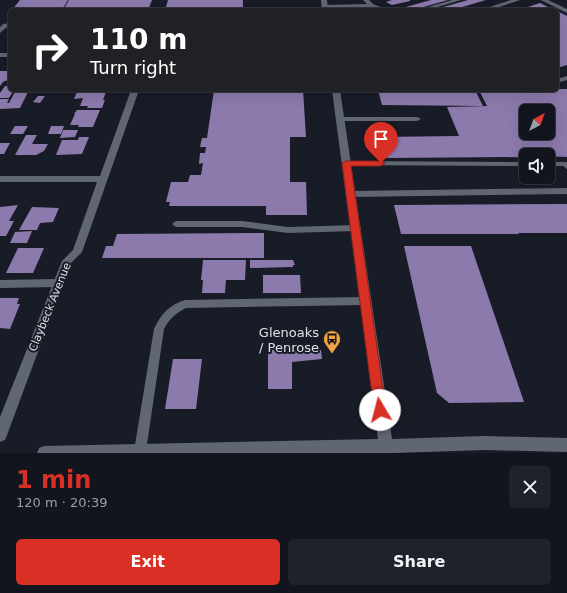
<!DOCTYPE html>
<meta charset="utf-8">
<style>
:root{--surface:#12151d;--page:#1f222a;--text:#f1f3f6;--muted:#9c9fa4;--line:#31343b;--accent:#d93025}
body{margin:0;font-family:"DejaVu Sans",sans-serif;background:var(--page);color:var(--text);height:100vh;display:flex;flex-direction:column;font-size:15px;white-space:nowrap}
*{box-sizing:border-box;margin:0}
p{font-size:13px;color:var(--muted)}
.icon{flex:none;width:22px;height:22px;fill:none;stroke:currentColor;stroke-width:2;stroke-linecap:round;stroke-linejoin:round}
.map{position:relative;height:453px;overflow:hidden}
.panel{display:flex;flex-direction:column;background:var(--surface);flex:1}
.panel>*{flex:none}
.top-card{position:absolute;left:8px;top:8px;width:551px;height:84px;border-radius:6px;box-shadow:0 4px 16px #0002,0 0 0 1px var(--line);background:#202124;color:#fff;overflow:hidden}
.needle{width:26px;rotate:41deg}
.buttons{position:absolute;left:519px;top:104px;display:grid;gap:8px}
.buttons a{display:grid;place-items:center;width:36px;height:36px;border-radius:6px;background:var(--surface);box-shadow:0 4px 16px #0002,0 0 0 1px var(--line);font-size:20px}
.pin{position:absolute;display:grid;place-items:center;width:34px;height:34px;color:#fff;margin:-41px -17px;border-radius:50% 50% 50% 0;rotate:-45deg;box-shadow:0 0 4px #0007}
.pin .icon{rotate:45deg}
.me{position:absolute;width:44px;margin:-22px;rotate:352deg;stroke-linejoin:round;filter:drop-shadow(0 0 3px #0008)}
.turn{display:flex;align-items:center;gap:14px;height:84px;padding:0 16px;font-size:18px}
.turn .icon{width:52px;height:52px;stroke-width:2.5}
.turn b{display:block;font-size:28px;line-height:34px}
.round{display:grid;place-items:center;flex:none;width:42px;height:42px;border-radius:6px;background:var(--page)}
.overview{display:flex;align-items:center;justify-content:space-between;height:68px;padding:0 16px}
h1{font-size:24px;font-weight:700;line-height:30px;color:var(--accent)}
.primary-button{display:flex;gap:8px;margin-top:auto;padding:8px 16px}
.primary-button a{flex:1;height:46px;border-radius:6px;background:var(--accent);color:#fff;font-size:16px;font-weight:700;line-height:46px;text-align:center}
.primary-button a+a{background:var(--page);color:var(--text)}
.map>svg:first-child{display:block}
</style>
<div class="map">
<svg width="567" height="453" viewBox="0 0 567 453">
<rect width="100%" height="100%" fill="#181c27"/>
<g fill="#8d7aad" fill-rule="evenodd">
<polygon points="20,0 68,0 62,10 12,10"/>
<polygon points="69,0 152,0 148,10 63,10"/>
<polygon points="168,0 243,0 243,8 214,8 214,10 203,10 203,8 173,8 173,10 165,10"/>
<polygon points="392,0 410,0 410,1 392,5 386,2"/>
<polygon points="431,0 448,0 413,10 395,10"/>
<polygon points="468,0 486,0 452,10 433,10"/>
<polygon points="540,3 554,10 519,10"/>
<polygon points="557,11 567,16 567,65 557,68"/>
<polygon points="0,71 10,71 10,79 3,82 0,86"/>
<polygon points="5,86 10,86 10,90 14,90 9,98 0,98 0,93"/>
<path d="M557 89H567V157L526 155V157L385 158 380 137 459 136 447 107 487 106 479 90H557ZM526 111H548V133H526Z"/>
<polygon points="16,90 29,90 20,108 0,109 0,99 9,99 7,103 9,103"/>
<polygon points="214,90 303,90 306,137 290,137 290,182 306,182 307,215 266,215 266,206 169,206 170,202 166,202 171,182 188,182 190,175 201,175 203,163 199,164 200,153 205,153 206,147 200,147 202,138 207,138"/>
<polygon points="378,90 475,90 483,106 382,105"/>
<polygon points="77,92 106,92 103,100 105,100 102,108 87,108 88,106 80,106 83,98 74,99"/>
<polygon points="38,96 45,96 40,103 33,102"/>
<polygon points="77,110 100,110 93,127 78,127 79,125 70,125 75,114 74,114"/>
<polygon points="15,126 28,126 23,134 10,134"/>
<polygon points="51,126 64,126 61,134 48,134"/>
<polygon points="63,130 78,130 75,137 60,138"/>
<polygon points="26,135 37,135 32,144 48,144 44,151 36,155 15,155"/>
<polygon points="79,137 89,137 82,154 56,155 62,140 78,140"/>
<polygon points="0,143 10,143 4,154 0,154"/>
<polygon points="567,204 567,233 518,233 519,234 401,234 394,205"/>
<polygon points="18,205 9,221 14,221 6,236 0,236 0,207"/>
<polygon points="32,207 59,208 53,222 40,223 37,230 19,230"/>
<polygon points="32,231 27,243 10,243 15,232"/>
<polygon points="264,233 264,258 102,258 106,246 113,246 117,234"/>
<polygon points="404,246 471,246 524,402 449,403 437,393"/>
<polygon points="18,248 44,248 33,273 6,273"/>
<polygon points="203,260 246,260 245,280 226,280 225,293 202,293 203,280 201,280"/>
<polygon points="250,260 293,260 295,265 293,265 293,267 250,268"/>
<polygon points="263,275 300,275 301,293 263,293"/>
<polygon points="0,298 19,298 17,304 20,304 10,329 0,328"/>
<polygon points="296,348 321,350 322,359 292,362 292,389 268,389 268,349"/>
<polygon points="173,359 202,359 196,409 165,409"/>
</g>
<g fill="none" stroke-linecap="round" stroke-linejoin="round">
<g fill="#616673" fill-rule="evenodd">
<polygon points="363,0 369,0 373,4 388,10 380,10 370,7 324,9 321,7 324,5 367,4"/>
<polygon points="452,0 461,0 427,10 418,10"/>
<polygon points="511,0 520,0 490,10 481,10"/>
<polygon points="541,0 548,0 567,9 567,13"/>
<polygon points="10,23 10,27 7,27 0,33 0,27 3,24"/>
<polygon points="567,76 567,80 557,83 557,79"/>
<polygon points="337,117 417,117 421,119 417,121 337,121"/>
<polygon points="343,161 526,162 526,166 346,165 342,163"/>
<polygon points="548,162 567,162 567,169 563,166 548,166"/>
<polygon points="567,188 567,194 351,197 347,194 351,191"/>
<polygon points="176,221 242,221 288,227 356,225 361,228 356,231 288,233 242,227 176,227 172,224"/>
<polygon points="58,279 62,280 63,283 62,286 58,287 0,288 0,280"/>
<path d="M366 297 370 298 371 301 370 304 366 305 186 308C176 313 169 319 164 329L146 451V453H134V451L154 329C161 314 169 305 185 300Z"/>
</g>
<g fill="#616673" fill-rule="evenodd">
<rect x="0" y="53" width="10" height="4"/>
<polygon points="131,90 139,90 82,252 71,263 7,435 5,440 0,442 0,417 62,261 73,250 97,182 0,182 0,176 100,176"/>
</g>
<g fill="#616673" fill-rule="evenodd">
<polygon points="321,0 327,0 328,10 322,10"/>
<polygon points="332,90 340,90 392,439 484,436 567,438 567,452 484,450 394,453 37,453 39,448 44,446 378,439"/>
</g>
</g>
<polygon fill="#d93025" stroke="#8d1f18" points="346,161 381,161 385,163 381,166 351,166 386,410 384,414 380,415 376,414 374,410 342,163"/>
<defs>
<g id="bus-pin" transform="scale(0.9)"><path d="M0 17L-7.5 6A9.5 9.5 0 1 1 7.5 6Z" fill="#f5a345" stroke="#181c27"/><path d="M-5-6H5V4H4V6H2V4H-2V6H-4V4H-5ZM-3.5-4V0h7V-4ZM-3.5 1.2v1.5H-2V1.2ZM2 1.2v1.5H3.5V1.2Z" fill="#111"/></g>
</defs>
<g fill-rule="evenodd">
<use href="#bus-pin" x="332" y="339"/>
</g>
<g text-anchor="middle" dominant-baseline="central" stroke-width="4" stroke-linejoin="round" paint-order="stroke">
<g font-size="11" fill="#dde0e8" stroke="#181c27">
<text transform="translate(50 307) rotate(-68)">Claybeck Avenue</text>
</g>
<g font-size="13" fill="#dde0e8" stroke="#181c27" text-anchor="end">
<text x="319" y="332">Glenoaks<tspan x="319" dy="15">/ Penrose</tspan></text>
</g>
</g>
</svg>
<div class="buttons">
<a><svg class="needle" viewBox="-14 -14 28 28"><path d="M0-13l5 13h-10z" fill="#e53935"/><path d="M0 13l5-13h-10z" fill="#9c9fa4"/></svg></a>
<a><svg class="icon" aria-label="sound" viewBox="0 0 24 24"><path d="M4 9h4l5-4v14l-5-4H4zM17 9q2 3 0 6"/></svg></a>
</div>
<div class="pin" style="left:381px;top:163px;background:#d93025"><svg class="icon" aria-label="arrive" viewBox="0 0 24 24"><path d="M6 21V4h12l-3 4 3 4H6"/></svg></div>
<svg class="me" style="left:380px;top:410px" viewBox="-20 -20 40 40"><circle r="19" fill="#fff"/><path d="M0-13L10 11 0 6-10 11z" fill="#d93025"/></svg>
<div class="top-card">
<div class="turn"><svg class="icon" aria-label="right" viewBox="0 0 24 24"><path d="M7 20v-9h11M14 6l5 5-5 5"/></svg><div><b>110 m</b>Turn right</div></div>
</div>
</div>
<section class="panel">
<div class="overview"><div><h1>1 min</h1><p>120 m · 20:39</p></div><a class="round"><svg class="icon" aria-label="close" viewBox="0 0 24 24"><path d="M6 6l12 12M18 6L6 18"/></svg></a></div>
<div class="primary-button"><a>Exit</a><a>Share</a></div>
</section>
